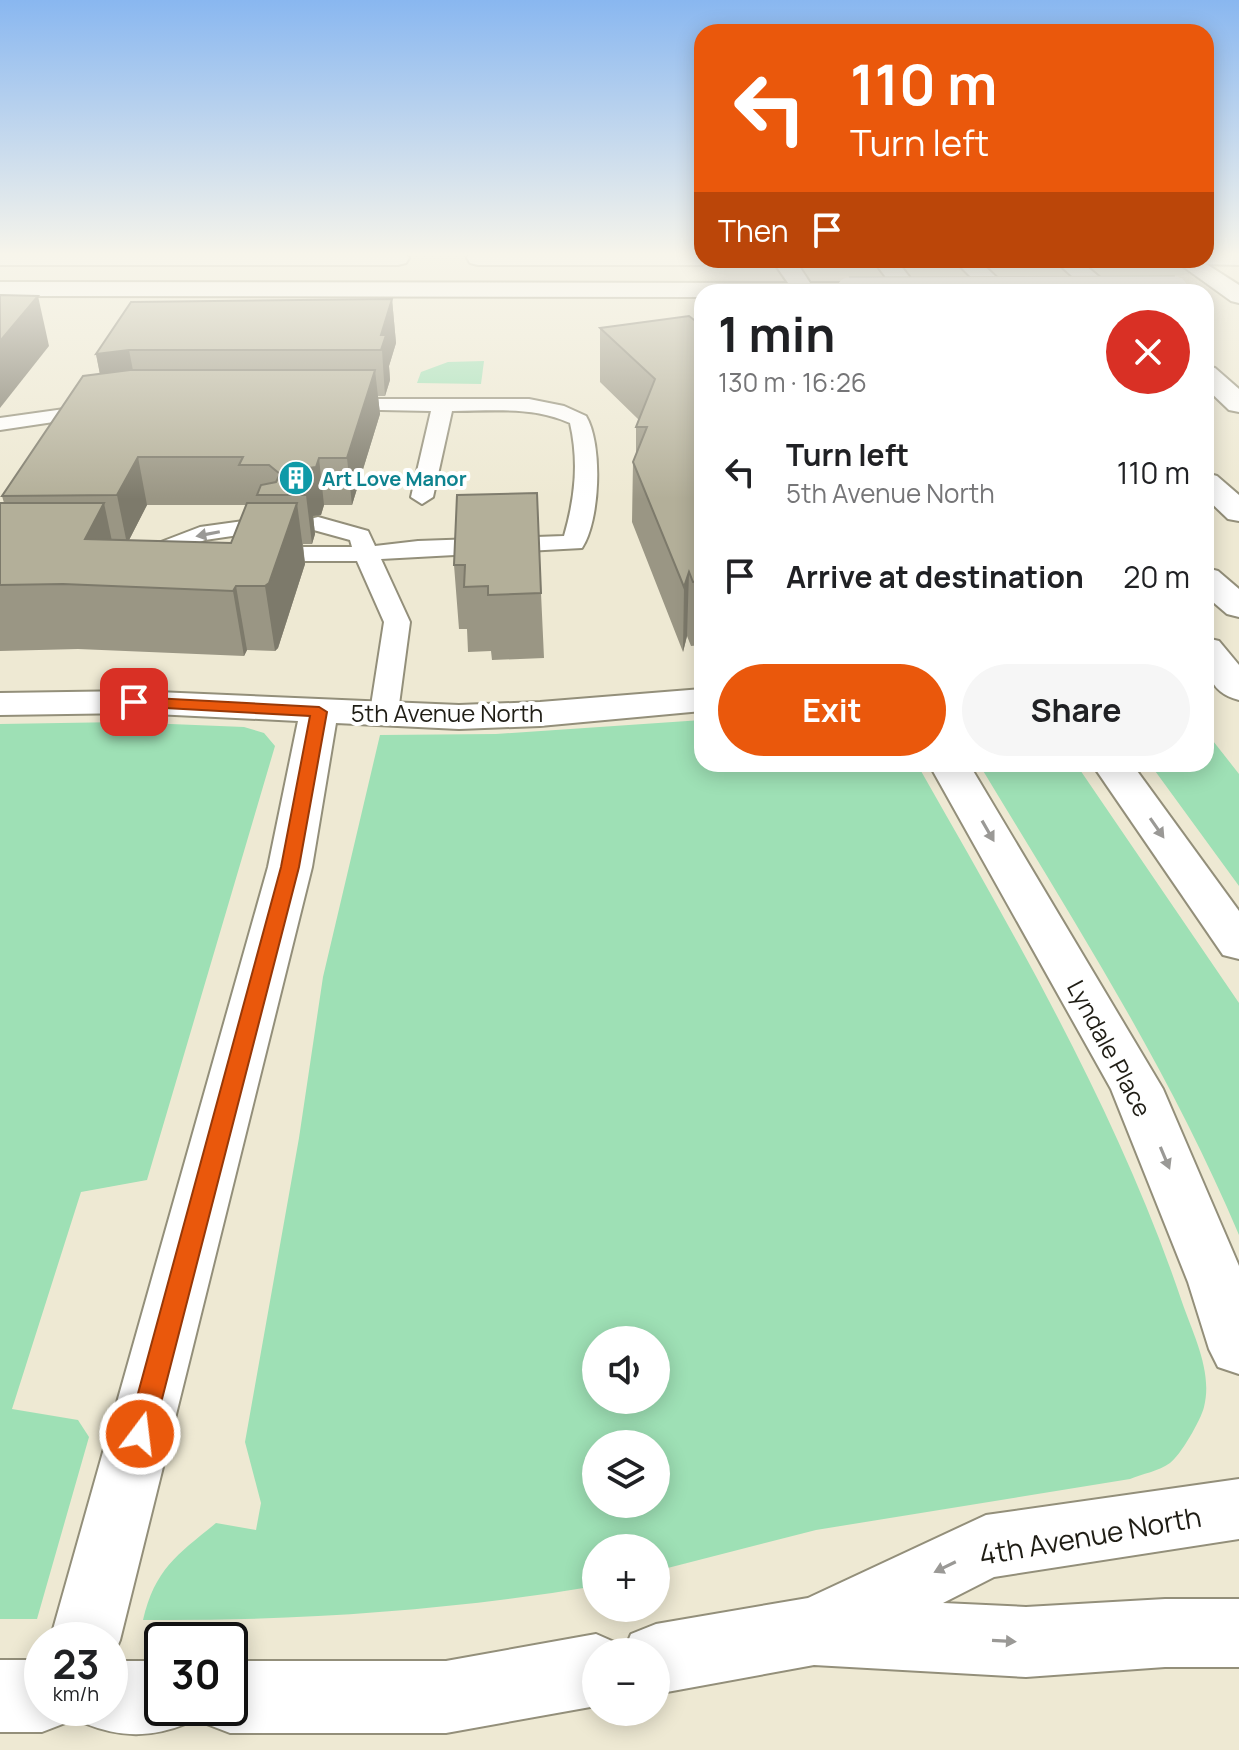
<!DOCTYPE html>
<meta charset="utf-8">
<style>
:root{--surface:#fff;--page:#f6f6f6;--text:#202124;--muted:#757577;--accent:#ea580c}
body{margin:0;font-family:Manrope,sans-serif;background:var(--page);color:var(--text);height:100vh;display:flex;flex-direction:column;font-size:30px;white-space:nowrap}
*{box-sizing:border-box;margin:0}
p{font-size:26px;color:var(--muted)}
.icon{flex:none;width:44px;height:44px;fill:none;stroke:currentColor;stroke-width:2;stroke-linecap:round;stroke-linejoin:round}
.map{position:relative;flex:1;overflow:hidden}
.drawer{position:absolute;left:694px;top:284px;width:520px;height:488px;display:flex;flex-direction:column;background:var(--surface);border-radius:24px;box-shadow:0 4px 20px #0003}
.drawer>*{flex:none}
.hud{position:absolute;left:694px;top:24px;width:520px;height:244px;border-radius:24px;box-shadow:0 4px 20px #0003;background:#ea580c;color:#fff;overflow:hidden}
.tools{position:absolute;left:582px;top:1326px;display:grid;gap:16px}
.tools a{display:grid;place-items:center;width:88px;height:88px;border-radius:50%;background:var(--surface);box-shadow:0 4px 20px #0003;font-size:40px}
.speed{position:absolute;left:24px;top:1622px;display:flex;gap:16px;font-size:40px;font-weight:700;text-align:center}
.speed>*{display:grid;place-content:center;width:104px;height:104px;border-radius:50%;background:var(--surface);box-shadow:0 4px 20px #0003;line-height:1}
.speed small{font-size:20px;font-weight:400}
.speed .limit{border:4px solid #111;border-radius:12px;background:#fff;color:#111}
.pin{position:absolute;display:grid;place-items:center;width:68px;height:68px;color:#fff;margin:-34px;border-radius:16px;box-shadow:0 4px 12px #0006}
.me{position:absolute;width:88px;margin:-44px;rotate:15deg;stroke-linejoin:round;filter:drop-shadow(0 0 6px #0008)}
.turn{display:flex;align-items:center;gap:28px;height:168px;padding:0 24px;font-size:36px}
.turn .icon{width:104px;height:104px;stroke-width:2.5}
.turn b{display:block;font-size:56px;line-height:68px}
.then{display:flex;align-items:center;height:76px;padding:0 24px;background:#0003;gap:16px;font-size:30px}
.round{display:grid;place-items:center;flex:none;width:84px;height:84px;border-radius:42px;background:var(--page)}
.overview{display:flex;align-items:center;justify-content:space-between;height:136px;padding:0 24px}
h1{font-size:48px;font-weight:700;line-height:60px}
.primary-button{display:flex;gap:16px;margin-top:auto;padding:16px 24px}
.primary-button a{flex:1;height:92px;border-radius:48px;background:var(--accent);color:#fff;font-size:32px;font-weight:700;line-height:92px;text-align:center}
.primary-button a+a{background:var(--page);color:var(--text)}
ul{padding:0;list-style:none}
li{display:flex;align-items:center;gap:24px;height:104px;padding:0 24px}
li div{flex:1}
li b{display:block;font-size:30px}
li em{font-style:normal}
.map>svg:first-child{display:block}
</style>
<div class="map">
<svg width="1239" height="1750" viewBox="0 0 1239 1750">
<rect width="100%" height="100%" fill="#eee9d3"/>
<g fill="#9ee0b5" fill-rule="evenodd">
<polygon points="484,361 481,384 417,383 421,372 448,362"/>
<path d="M702 720V764H917C1016 938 1118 1112 1182 1302 1193 1334 1213 1372 1204 1407 1201 1420 1180 1456 1170 1463 1159 1471 1142 1474 1130 1479L816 1530 656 1571V1548H596V1586C447 1611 294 1621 143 1620 155 1569 177 1555 216 1523L256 1530 261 1503 245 1442 299 1138 323 977 380 735 496 734ZM656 1340V1400H596V1340ZM656 1444V1504H596V1444Z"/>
<polygon points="122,722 244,727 264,733 275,746 147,1180 81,1192 12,1409 78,1420 89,1437 37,1619 0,1619 0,724"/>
<polygon points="1206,732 1239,774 1239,886 1150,764 1206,764"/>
<path d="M979 764H1076L1239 1003V1235C1169 1069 1072 918 979 764Z"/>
</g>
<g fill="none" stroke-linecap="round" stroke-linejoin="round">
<g stroke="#938f7a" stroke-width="4">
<g id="service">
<path d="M338 399H529L564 406 586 416C603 444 600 521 582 548L381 559 410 622 398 712 394 718 384 720 374 718 370 712 384 622 357 561H263L255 559 251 554 255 549 263 547H352L350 540 310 529 306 524 310 519 318 517 368 531 375 546 418 541 564 536C575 498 579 462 570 423 532 406 492 411 452 411L433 497 422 504 411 497 431 411 331 409 328 405 331 401Z"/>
<polygon points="100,404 107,406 110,410 107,414 0,430 0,418"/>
<polygon points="272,517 280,519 284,524 280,529 205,540 148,562 140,560 136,555 140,550 200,527"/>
</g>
</g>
<g stroke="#938f7a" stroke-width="4">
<g id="minor">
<path d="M702 689V711L540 726 459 729 336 723 312 867 120 1640 111 1661H162V1708H194L188 1723C151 1738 121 1738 84 1723L78 1708H110V1640H50L268 867 298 721 134 713 0 715V693L134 691 459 705 540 702Z"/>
<polygon points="929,764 969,764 1163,1089 1239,1266 1239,1374 1218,1367 1209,1349 1188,1282 1111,1089"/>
<polygon points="1239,1479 1239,1539 994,1577 943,1603 1026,1607 1165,1599 1239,1599 1239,1667 1165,1667 1026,1677 814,1665 656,1694 656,1652 596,1652 596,1706 446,1733 230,1733 204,1723 198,1708 230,1708 230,1661 446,1661 596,1634 621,1645 624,1651 631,1634 656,1624 808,1598 986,1515"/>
<polygon points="0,1660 42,1660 42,1708 73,1708 68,1722 42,1732 0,1732"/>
</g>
</g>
<g stroke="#938f7a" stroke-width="4">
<g id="secondary">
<polygon points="1206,254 1239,254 1239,265 1198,264 1195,260 1206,260"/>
<polygon points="772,260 795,260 816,292 791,292 793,290"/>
<polygon points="1092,764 1132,764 1239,911 1239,959 1223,955"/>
</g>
</g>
<g stroke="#938f7a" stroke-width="4">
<g id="primary">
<polygon points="0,254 406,254 409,258 406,263 398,265 0,265"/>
<polygon points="470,254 702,254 702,260 712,260 702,265 478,265 470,263 467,258"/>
<polygon points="1174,260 1200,260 1239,285 1239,303 1231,301"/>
<polygon points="0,282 849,283 857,285 861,290 702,292 702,297 0,296"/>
</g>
</g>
<g stroke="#938f7a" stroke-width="4">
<g id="motorway">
<polygon points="873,260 896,260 921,292 897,292"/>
<polygon points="954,260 978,260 1012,292 986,292"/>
<polygon points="1054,260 1079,260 1117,292 1090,292"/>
<polygon points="805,283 818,287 822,292 794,292 797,285"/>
<polygon points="1206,366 1215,368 1239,389 1239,412 1229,410 1206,388"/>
<polygon points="1206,473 1217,476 1239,495 1239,521 1228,519 1206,498"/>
<polygon points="1206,568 1218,571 1239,589 1239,617 1227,614 1206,596"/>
<path d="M1206 638 1219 641 1239 665V700C1206 692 1206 667 1206 638Z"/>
</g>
</g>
<use href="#service" fill="#fff" fill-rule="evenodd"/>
<use href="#minor" fill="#fff" fill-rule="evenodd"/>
<use href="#secondary" fill="#fff" fill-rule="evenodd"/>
<use href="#primary" fill="#fff" fill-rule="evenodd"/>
<use href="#motorway" fill="#fff" fill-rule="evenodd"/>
<g stroke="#938f7a" stroke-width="27" stroke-linecap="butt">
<polyline id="primary-bridge" points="849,290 1175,289"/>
</g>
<use href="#primary-bridge" stroke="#fff" stroke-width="25"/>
</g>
<g fill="#9a9684" fill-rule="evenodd">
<path d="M392 299 396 343 389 366 390 380 385 396H378L380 414 352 505H324L321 515 313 516 315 534 312 544H303L305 564 278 648 275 651 247 650 244 656 78 649 0 651V503H4L2 496 100 374 96 354ZM147 505H246V506L231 543 129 540Z"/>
<polygon points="702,326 702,645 691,646 687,636 683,652 632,522 633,462 636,454 636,427 639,420 600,382 600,328"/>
<polygon points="457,495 541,593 544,658 492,660 491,651 468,652 467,629 459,629 454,565"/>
</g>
<g fill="#7d7a6b">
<polygon points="38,296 49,346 0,408 0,341"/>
<polygon points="392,299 396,343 389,366 390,380 385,396 381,335"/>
<polygon points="129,350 138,396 105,400 96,354"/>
<polygon points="375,370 380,414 352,505 347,458"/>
<polygon points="138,457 147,505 127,544 117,495"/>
<polygon points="319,458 324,505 321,515 313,516 315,534 312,544 306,495 297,476 302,469"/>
<polygon points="104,503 117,565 85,539"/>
<polygon points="297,503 305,564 278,648 275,651 265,586"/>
<polygon points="689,572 687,636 683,652 684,587"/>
<polygon points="236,586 247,650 244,656 233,591"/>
</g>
<g fill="#b3af99" stroke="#7d7a6b" stroke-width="2">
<polygon points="0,295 38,296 0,341"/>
<polygon points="392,299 381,335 386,335 381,350 129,350 96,354 131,302"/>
<polygon points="689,316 702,326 702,581 693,582 689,572 684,587 633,462 647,427 636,427 655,379 600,328"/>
<polygon points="130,370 375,370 347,458 319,458 316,467 302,469 297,476 301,482 309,485 306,495 257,495 261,485 276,482 280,474 269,465 239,465 243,457 138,457 117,495 2,496 83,376"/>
<polygon points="537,493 541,593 488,595 488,586 464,587 465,565 454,565 457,495"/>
<polygon points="0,503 104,503 85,539 231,543 247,503 297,503 269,583 265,586 236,586 233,591 63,584 0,585"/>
</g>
<defs><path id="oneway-solid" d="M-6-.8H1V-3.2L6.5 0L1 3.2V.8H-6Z" transform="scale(2)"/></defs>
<g fill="#9a9996">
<use href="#oneway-solid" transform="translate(208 534) rotate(169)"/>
<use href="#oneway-solid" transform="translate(1157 828) rotate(55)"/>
<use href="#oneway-solid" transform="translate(988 831) rotate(60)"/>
<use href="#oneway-solid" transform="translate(1165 1158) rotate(67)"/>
<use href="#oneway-solid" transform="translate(945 1567) rotate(154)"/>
<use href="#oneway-solid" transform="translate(1004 1641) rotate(3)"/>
</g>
<linearGradient id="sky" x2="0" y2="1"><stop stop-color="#89b7f0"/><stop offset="0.51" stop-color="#f7f5eb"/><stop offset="1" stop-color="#f7f5eb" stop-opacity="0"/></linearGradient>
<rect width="1239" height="499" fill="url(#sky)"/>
<polygon fill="#ea580c" stroke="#983908" stroke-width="2" points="134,697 319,707 327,712 299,867 153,1434 149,1442 140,1446 131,1442 127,1434 281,867 310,716 129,706 127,702"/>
<defs>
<g id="building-disc" transform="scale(1.8)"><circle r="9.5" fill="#0f9aa8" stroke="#fff"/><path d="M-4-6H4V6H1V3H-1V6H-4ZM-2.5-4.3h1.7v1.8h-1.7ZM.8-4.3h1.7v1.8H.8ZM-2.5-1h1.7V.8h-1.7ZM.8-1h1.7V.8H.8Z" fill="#fff"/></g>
</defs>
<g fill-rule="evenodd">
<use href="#building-disc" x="296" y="478"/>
</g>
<g text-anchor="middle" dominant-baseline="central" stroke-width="8" stroke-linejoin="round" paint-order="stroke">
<g font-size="20" font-weight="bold" fill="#0d838f" stroke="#fff" text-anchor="start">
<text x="322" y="478">Art Love Manor</text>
</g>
<g font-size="24" fill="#1f1d15" stroke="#fff">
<text x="447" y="712">5th Avenue North</text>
<text transform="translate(1110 1048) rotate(62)">Lyndale Place</text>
</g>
<g font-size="28" fill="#1f1d15" stroke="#fff">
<text transform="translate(1090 1535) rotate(-10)">4th Avenue North</text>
</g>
</g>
</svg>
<div class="tools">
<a><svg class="icon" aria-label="sound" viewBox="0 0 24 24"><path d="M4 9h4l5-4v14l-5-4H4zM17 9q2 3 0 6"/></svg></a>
<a><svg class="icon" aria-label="layers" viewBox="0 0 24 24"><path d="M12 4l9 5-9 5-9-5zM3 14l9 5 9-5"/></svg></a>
<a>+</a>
<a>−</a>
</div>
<div class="speed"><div>23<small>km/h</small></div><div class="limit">30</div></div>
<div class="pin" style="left:134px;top:702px;background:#d93025"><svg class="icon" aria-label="arrive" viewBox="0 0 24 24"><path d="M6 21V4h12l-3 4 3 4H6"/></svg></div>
<svg class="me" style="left:140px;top:1434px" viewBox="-20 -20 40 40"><circle r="17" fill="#ea580c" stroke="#fff" stroke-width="3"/><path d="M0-11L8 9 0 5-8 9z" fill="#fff"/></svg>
<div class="hud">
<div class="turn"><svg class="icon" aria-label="left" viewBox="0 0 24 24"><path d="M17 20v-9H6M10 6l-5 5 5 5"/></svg><div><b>110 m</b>Turn left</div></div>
<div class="then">Then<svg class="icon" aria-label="arrive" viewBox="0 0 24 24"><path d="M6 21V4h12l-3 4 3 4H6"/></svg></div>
</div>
<section class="drawer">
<div class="overview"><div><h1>1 min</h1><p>130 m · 16:26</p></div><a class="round" style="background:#d93025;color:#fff"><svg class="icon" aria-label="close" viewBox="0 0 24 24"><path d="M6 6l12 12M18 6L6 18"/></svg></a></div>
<ul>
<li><svg class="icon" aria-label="left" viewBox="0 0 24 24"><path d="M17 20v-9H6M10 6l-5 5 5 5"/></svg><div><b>Turn left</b><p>5th Avenue North</p></div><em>110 m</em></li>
<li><svg class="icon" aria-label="arrive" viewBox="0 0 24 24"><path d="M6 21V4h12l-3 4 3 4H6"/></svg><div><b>Arrive at destination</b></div><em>20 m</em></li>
</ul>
<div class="primary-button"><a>Exit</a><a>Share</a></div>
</section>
</div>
